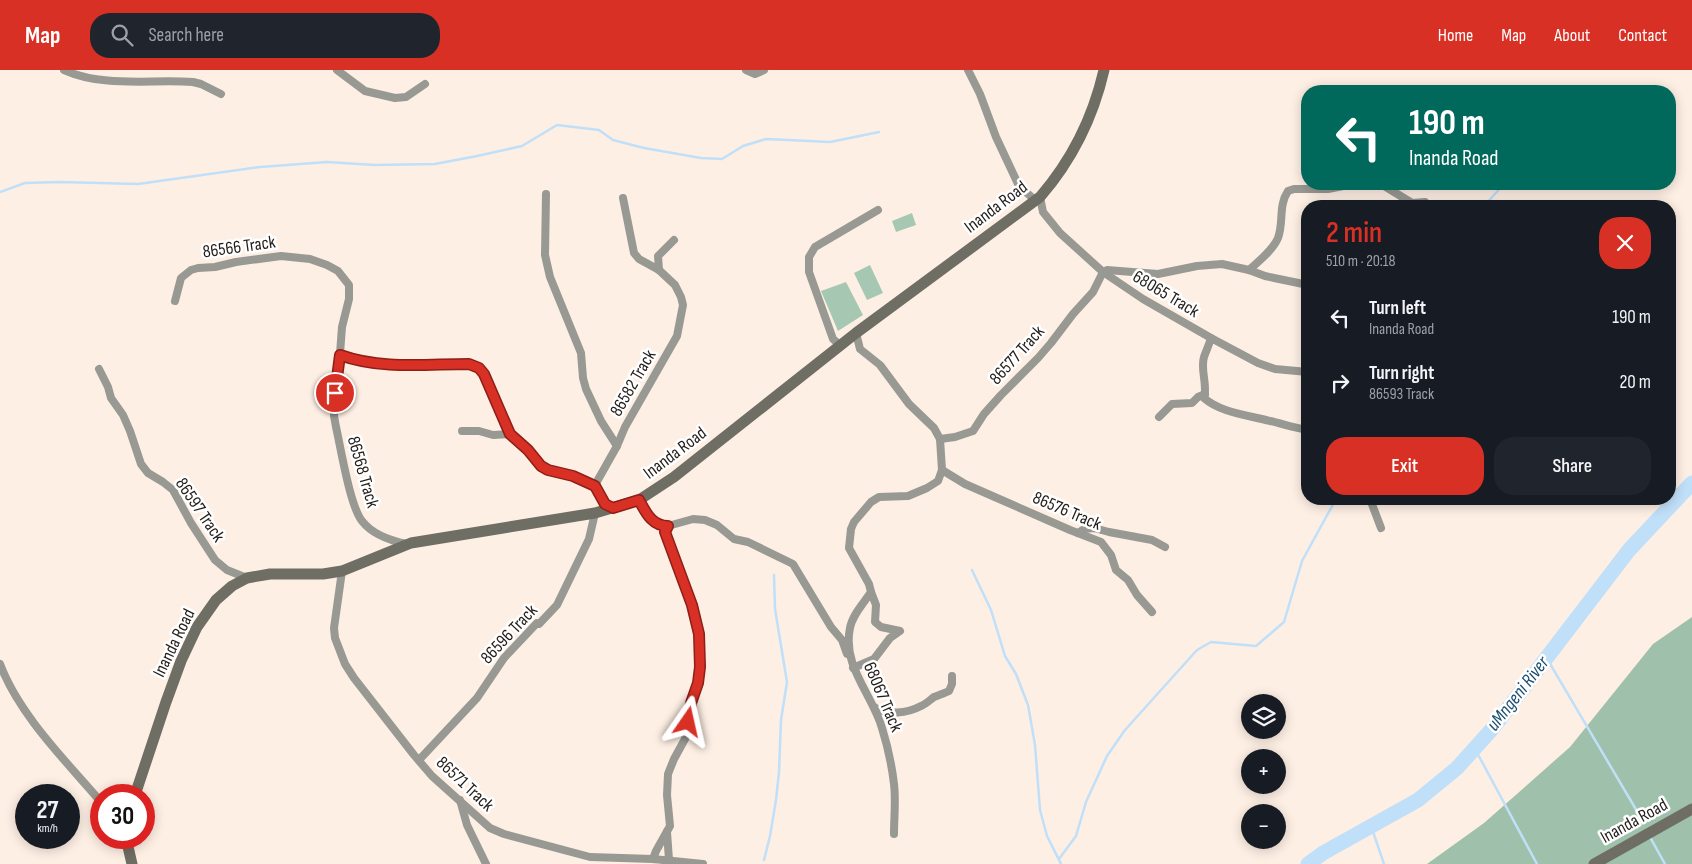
<!DOCTYPE html>
<meta charset="utf-8">
<style>
:root{--surface:#171b24;--page:#20242c;--text:#f1f3f6;--muted:#9ea1a6;--accent:#d93025}
body{margin:0;font-family:"Sofia Sans Condensed",sans-serif;background:var(--page);color:var(--text);height:100vh;display:flex;flex-direction:column;font-size:19px;white-space:nowrap}
*{box-sizing:border-box;margin:0}
p{font-size:16px;color:var(--muted)}
.icon{flex:none;width:28px;height:28px;fill:none;stroke:currentColor;stroke-width:2;stroke-linecap:round;stroke-linejoin:round}
.map{position:relative;flex:1;overflow:hidden}
.details{position:absolute;left:1301px;top:130px;width:375px;height:305px;display:flex;flex-direction:column;background:var(--surface);border-radius:20px;box-shadow:0 2px 12px #0003}
.details>*{flex:none}
.hud{position:absolute;left:1301px;top:15px;width:375px;height:105px;border-radius:20px;box-shadow:0 2px 12px #0003;background:#00695c;color:#fff;overflow:hidden}
.controls{position:absolute;left:1241px;top:624px;display:grid;gap:10px}
.controls a{display:grid;place-items:center;width:45px;height:45px;border-radius:50%;background:var(--surface);box-shadow:0 2px 12px #0003;font-size:25px}
.speed{position:absolute;left:15px;top:714px;display:flex;gap:10px;font-size:25px;font-weight:700;text-align:center}
.speed>*{display:grid;place-content:center;width:65px;height:65px;border-radius:50%;background:var(--surface);box-shadow:0 2px 12px #0003;line-height:1}
.speed small{font-size:12px;font-weight:400}
.speed .limit{border:8px solid #d22;background:#fff;color:#111}
.pin{position:absolute;display:grid;place-items:center;width:42px;height:42px;color:#fff;margin:-21px;border:2px solid #fff;border-radius:50%;box-shadow:0 1px 5px #0007}
.me{position:absolute;width:55px;margin:-28px;rotate:11deg;stroke-linejoin:round;filter:drop-shadow(0 0 4px #0008)}
.turn{display:flex;align-items:center;gap:18px;height:105px;padding:0 25px;font-size:22px}
.turn .icon{width:65px;height:65px;stroke-width:2.5}
.turn b{display:block;font-size:35px;line-height:42px}
.round{display:grid;place-items:center;flex:none;width:52px;height:52px;border-radius:20px;background:var(--page)}
.headline{display:flex;align-items:center;justify-content:space-between;height:85px;padding:0 25px}
h1{font-size:30px;font-weight:600;line-height:38px;color:var(--accent)}
.cta{display:flex;gap:10px;margin-top:auto;padding:10px 25px}
.cta a{flex:1;height:58px;border-radius:20px;background:var(--accent);color:#fff;font-size:20px;font-weight:600;line-height:58px;text-align:center}
.cta a+a{background:var(--page);color:var(--text)}
ul{padding:0;list-style:none}
li{display:flex;align-items:center;gap:15px;height:65px;padding:0 25px}
li div{flex:1}
li b{display:block;font-size:19px}
li em{font-style:normal}
header{display:flex;align-items:center;gap:30px;box-sizing:border-box;height:70px;padding:0 25px;background:var(--accent);color:#fff}
header strong{font-size:24px}
nav{display:flex;gap:28px;margin-inline-start:auto;font-size:18px}
.search{width:350px;height:45px;background:var(--page);display:flex;align-items:center;gap:12px;box-sizing:border-box;padding:0 18px;border-radius:20px;color:var(--muted);font-size:19px}
.map>svg:first-child{display:block}
</style>
<header>
<strong>Map</strong>
<div class="search"><svg class="icon" aria-label="search" viewBox="0 0 24 24"><circle cx="10" cy="10" r="6"/><path d="M15 15l6 6"/></svg>Search here</div>
<nav><a>Home</a><a>Map</a><a>About</a><a>Contact</a></nav>
</header>
<div class="map">
<svg width="1692" height="794" viewBox="0 0 1692 794">
<rect width="100%" height="100%" fill="#feefe4"/>
<g fill="#a6c8b2">
<polygon points="912,143 916,155 896,162 892,151"/>
<polygon points="870,195 883,223 867,230 854,203"/>
<polygon points="846,212 863,245 838,261 821,221"/>
</g>
<polygon fill="#9fc1ab" points="1692,547 1692,794 1427,794 1484,753 1570,677 1653,574"/>
<g fill="none" stroke-linecap="round" stroke-linejoin="round">
<g stroke="#c0dff8" stroke-width="2.5">
<polyline points="0,122 25,113 60,112 138,114 260,97 327,92 375,95 435,94 477,86 522,76 557,55 599,60 613,70 644,78 701,88 722,89 743,76 766,69 830,72 879,62"/>
<polyline points="1484,136 1504,114"/>
<polyline points="972,500 991,540 1005,586 1016,604 1028,635 1035,675 1040,740 1047,766 1061,794"/>
<polyline points="1546,587 1644,753"/>
<polyline points="1475,679 1537,794"/>
<polyline points="1371,756 1384,794"/>
<polyline points="1650,767 1665,794"/>
<polyline points="1059,789 1076,766 1086,732 1107,686 1125,660 1197,580 1211,572 1256,576 1284,552 1302,491 1336,429"/>
<polyline points="764,790 770,766 776,730 779,702 781,650 787,612 775,539 774,505"/>
</g>
<polyline stroke="#c0dff8" stroke-width="15" points="1308,794 1323,783 1418,730 1457,698 1493,658 1629,480 1692,413"/>
<g stroke="#989992" stroke-width="8">
<path d="M64 0C104 18 151 9 193 12L201 14 221 24"/>
<polyline points="337,0 365,21 395,28 406,27 425,14"/>
<polyline points="746,0 755,4 764,0"/>
<polyline points="968,0 980,24 996,67 1019,116 1035,130"/>
<polyline points="1381,114 1412,133 1425,132"/>
<polyline points="546,124 545,185 550,207 581,283 583,308 586,319 601,351 617,376 595,415"/>
<polyline points="1040,127 1043,142 1060,163 1103,202 1143,229 1211,268 1258,293 1275,299 1308,302"/>
<polyline points="659,200 658,186 674,170"/>
<path d="M1249 200C1259 191 1273 180 1278 168 1284 152 1278 136 1288 121L1294 119H1328L1353 114"/>
<path d="M175 231 181 208 191 200 198 198 215 197 236 192 281 186 310 189 327 195 338 201 349 215V229L342 257 339 297 335 323 334 346 336 357C341 379 350 436 362 451 372 464 392 471 407 474"/>
<path d="M856 263 860 279 880 295 909 334 934 358 940 369 942 400 938 411 927 418 908 426 879 427 871 432 854 452 851 459 849 478 869 514 871 522C864 533 852 545 850 558 842 596 872 624 882 658 887 674 892 697 894 714 896 730 894 748 894 764"/>
<path d="M1211 268C1209 275 1206 281 1204 287 1200 300 1208 315 1204 328 1221 343 1248 345 1270 351 1283 354 1294 358 1308 360"/>
<polyline points="841,276 833,269 809,202 809,187 815,177 878,140"/>
<path d="M340 285C382 300 426 294 469 294L479 298 484 304 510 364 528 379 541 396 548 400 573 406 595 415C598 426 603 433 613 438"/>
<polyline points="99,299 108,317 111,328 123,345 130,361 141,394 148,403 163,412 173,420 191,453 215,490 227,500 247,508"/>
<polyline points="1159,347 1172,334 1192,333 1198,327 1205,324"/>
<polyline points="462,361 479,361 493,365 510,364"/>
<polyline points="940,369 955,367 973,361 984,344 1001,325 1038,288 1051,273 1073,244 1093,222 1103,202 1107,200 1158,204 1197,196 1222,194 1249,200 1265,206 1308,215"/>
<polyline points="617,376 625,357 677,266 683,235 681,227 675,215 659,200 639,189 634,183 623,128"/>
<polyline points="942,400 965,414 1070,460 1101,472 1111,485 1116,500 1128,510 1137,525 1152,542"/>
<polyline points="1370,429 1381,458"/>
<path d="M639 430C646 443 652 456 668 456L665 462 695 544 701 581 700 597 698 613 691 633 685 669 674 689 668 704 667 725 670 756 656 781 653 789"/>
<polyline points="668,456 693,449 705,450 717,455 734,469 748,472 789,492 793,494 831,557 842,570 847,584"/>
<polyline points="1078,463 1084,459 1094,458 1109,462 1152,470 1165,477"/>
<polyline points="342,501 334,558 335,568 345,594 354,608 414,685 432,706 490,758 504,764 590,787 653,789 703,794"/>
<path d="M0 594C19 645 66 691 101 732"/>
<polyline points="853,598 874,589 890,568 900,561 881,557 875,552 876,535 871,522"/>
<path d="M874 637C886 646 908 643 921 636 926 634 930 630 934 627 939 625 945 623 949 621L952 614V606"/>
<polyline points="419,690 477,628 504,588 537,553 539,554 557,535 589,469 595,443"/>
<polyline points="460,730 467,755 486,794"/>
<polyline points="667,762 669,790"/>
</g>
<g stroke="#6e6e64" stroke-width="11">
<path d="M135 725 166 632 181 591 197 557 216 530 232 516 247 508 270 504H323L342 501 411 473 595 443 639 430 674 407 856 263 1040 127C1072 90 1093 48 1104 0"/>
<polyline points="126,768 132,794"/>
<polyline points="1594,794 1692,739"/>
</g>
</g>
<g fill="none" stroke-linecap="round" stroke-linejoin="round">
<g stroke="#8d1f18" stroke-width="12">
<path id="route" d="M335 323 340 285C382 300 426 294 469 294L479 298 484 304 510 364 528 380 541 396 548 400 573 406 595 416 605 434 613 438 639 430C646 443 652 456 668 456L665 462 692 535 699 564 700 597 698 613 691 633 688 652"/>
</g>
<use href="#route" stroke="#d93025" stroke-width="9"/>
</g>
<g text-anchor="middle" dominant-baseline="central" stroke-width="5" stroke-linejoin="round" paint-order="stroke">
<g font-size="18" fill="#221d19" stroke="#fff">
<text transform="translate(996 137) rotate(-37)">Inanda Road</text>
<text transform="translate(239 177) rotate(-8)">86566 Track</text>
<text transform="translate(1166 224) rotate(31)">68065 Track</text>
<text transform="translate(1017 285) rotate(-48)">86577 Track</text>
<text transform="translate(633 313) rotate(-60)">86582 Track</text>
<text transform="translate(675 383) rotate(-37)">Inanda Road</text>
<text transform="translate(363 402) rotate(74)">86568 Track</text>
<text transform="translate(200 440) rotate(56)">86597 Track</text>
<text transform="translate(1067 441) rotate(23)">86576 Track</text>
<text transform="translate(509 564) rotate(-47)">86596 Track</text>
<text transform="translate(174 573) rotate(-64)">Inanda Road</text>
<text transform="translate(883 627) rotate(67)">68067 Track</text>
<text transform="translate(465 714) rotate(43)">86571 Track</text>
<text transform="translate(1634 751) rotate(-29)">Inanda Road</text>
</g>
<g font-size="19" font-style="italic" fill="#1e4f71" stroke="#fff">
<text transform="translate(1518 624) rotate(-52)">uMngeni River</text>
</g>
</g>
</svg>
<div class="controls">
<a><svg class="icon" aria-label="layers" viewBox="0 0 24 24"><path d="M12 4l9 5-9 5-9-5zM3 14l9 5 9-5"/></svg></a>
<a>+</a>
<a>−</a>
</div>
<div class="speed"><div>27<small>km/h</small></div><div class="limit">30</div></div>
<div class="pin" style="left:335px;top:323px;background:#d93025"><svg class="icon" aria-label="arrive" viewBox="0 0 24 24"><path d="M6 21V4h12l-3 4 3 4H6"/></svg></div>
<svg class="me" style="left:688px;top:652px" viewBox="-20 -20 40 40"><path d="M0-17L14 15 0 8-14 15z" fill="#d93025" stroke="#fff" stroke-width="4"/></svg>
<div class="hud">
<div class="turn"><svg class="icon" aria-label="left" viewBox="0 0 24 24"><path d="M17 20v-9H6M10 6l-5 5 5 5"/></svg><div><b>190 m</b>Inanda Road</div></div>
</div>
<section class="details">
<div class="headline"><div><h1>2 min</h1><p>510 m · 20:18</p></div><a class="round" style="background:#d93025;color:#fff"><svg class="icon" aria-label="close" viewBox="0 0 24 24"><path d="M6 6l12 12M18 6L6 18"/></svg></a></div>
<ul>
<li><svg class="icon" aria-label="left" viewBox="0 0 24 24"><path d="M17 20v-9H6M10 6l-5 5 5 5"/></svg><div><b>Turn left</b><p>Inanda Road</p></div><em>190 m</em></li>
<li><svg class="icon" aria-label="right" viewBox="0 0 24 24"><path d="M7 20v-9h11M14 6l5 5-5 5"/></svg><div><b>Turn right</b><p>86593 Track</p></div><em>20 m</em></li>
</ul>
<div class="cta"><a>Exit</a><a>Share</a></div>
</section>
</div>
